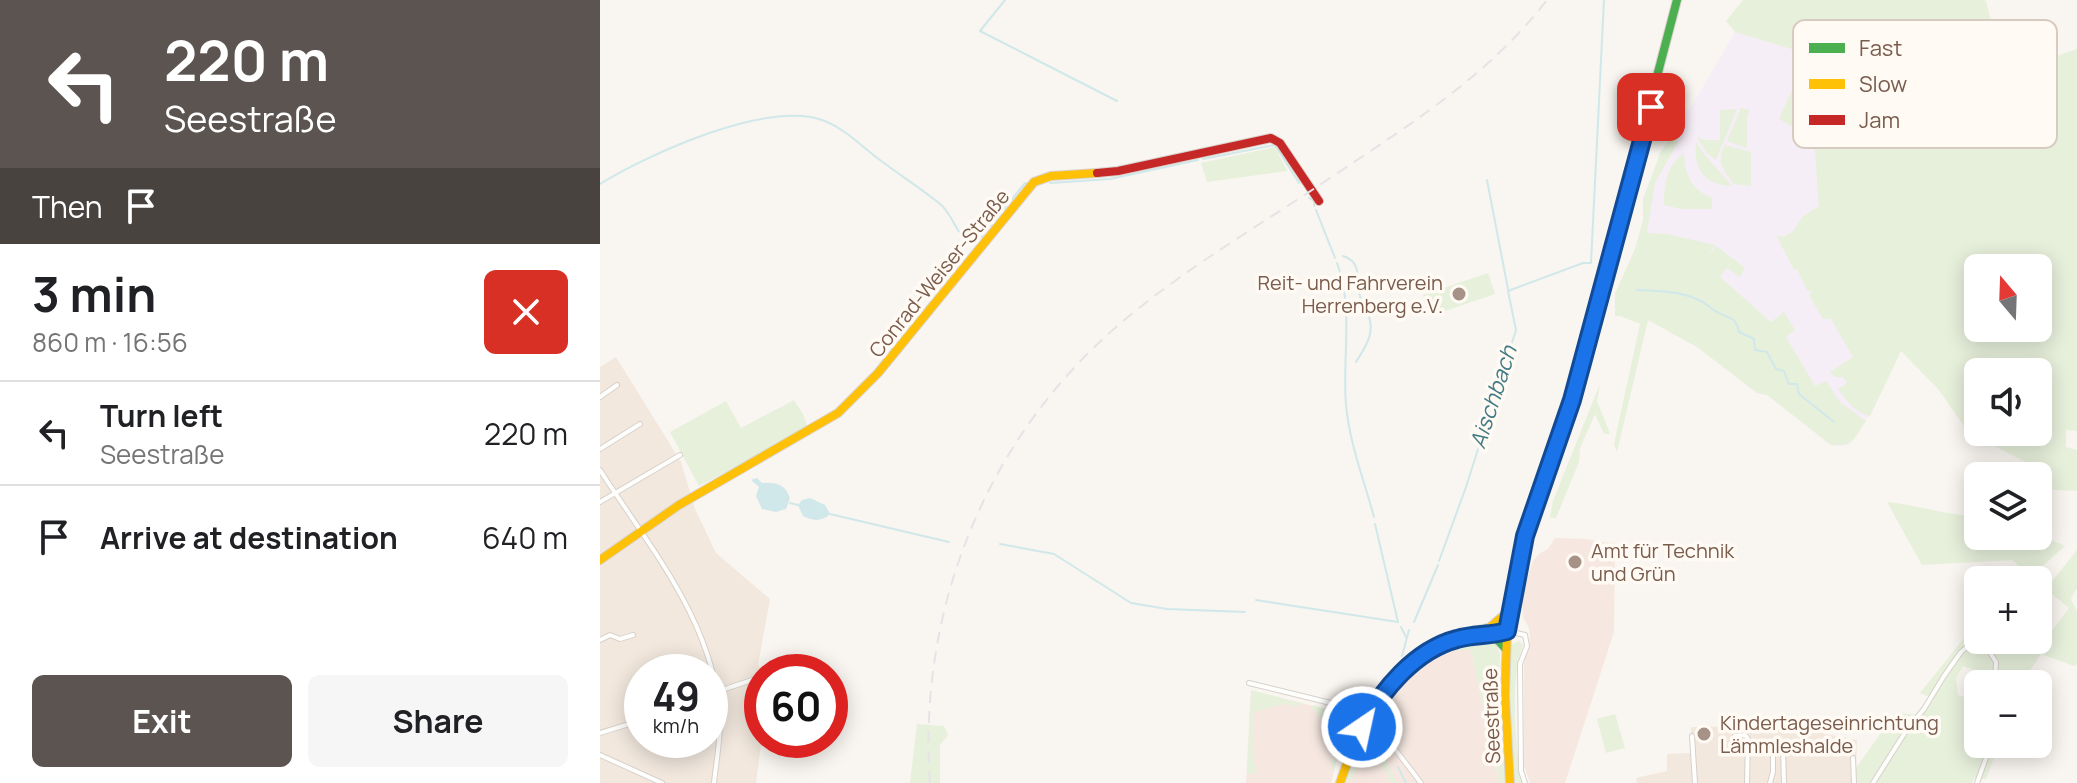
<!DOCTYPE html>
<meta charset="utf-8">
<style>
:root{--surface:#fff;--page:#f6f6f6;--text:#202124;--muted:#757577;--line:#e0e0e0;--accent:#5c5450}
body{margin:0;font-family:Manrope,sans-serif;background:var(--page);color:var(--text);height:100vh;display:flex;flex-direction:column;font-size:30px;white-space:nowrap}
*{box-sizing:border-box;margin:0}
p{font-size:26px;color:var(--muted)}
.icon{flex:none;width:44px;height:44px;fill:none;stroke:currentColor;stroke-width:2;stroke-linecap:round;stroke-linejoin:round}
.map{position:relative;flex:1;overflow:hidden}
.drawer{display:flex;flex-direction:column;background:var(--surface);width:600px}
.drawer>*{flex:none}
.top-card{background:#5c5450;color:#fff;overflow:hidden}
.needle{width:52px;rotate:341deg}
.fabs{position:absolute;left:1364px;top:254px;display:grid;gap:16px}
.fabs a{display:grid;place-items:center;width:88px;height:88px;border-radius:12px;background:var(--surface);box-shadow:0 4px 20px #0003;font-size:40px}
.speed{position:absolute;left:24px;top:654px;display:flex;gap:16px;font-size:40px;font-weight:700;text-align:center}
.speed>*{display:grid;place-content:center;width:104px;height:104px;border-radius:50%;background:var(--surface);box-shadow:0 4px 20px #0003;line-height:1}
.speed small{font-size:20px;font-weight:400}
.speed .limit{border:12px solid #d22;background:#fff;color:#111}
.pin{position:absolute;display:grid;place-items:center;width:68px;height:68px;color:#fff;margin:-34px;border-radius:16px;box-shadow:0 4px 12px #0006}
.me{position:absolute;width:88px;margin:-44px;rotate:34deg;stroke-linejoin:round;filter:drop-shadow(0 0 6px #0008)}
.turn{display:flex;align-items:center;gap:28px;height:168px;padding:0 32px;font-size:36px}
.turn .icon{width:104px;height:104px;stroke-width:2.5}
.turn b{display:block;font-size:56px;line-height:68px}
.then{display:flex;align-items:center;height:76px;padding:0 32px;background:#0003;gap:16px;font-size:30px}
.round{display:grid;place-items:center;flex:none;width:84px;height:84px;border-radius:12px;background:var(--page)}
.overview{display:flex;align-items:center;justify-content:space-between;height:136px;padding:0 32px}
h1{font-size:48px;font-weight:700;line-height:60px}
.button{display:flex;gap:16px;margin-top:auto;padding:16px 32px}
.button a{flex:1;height:92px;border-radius:12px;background:var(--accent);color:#fff;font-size:32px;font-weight:700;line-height:92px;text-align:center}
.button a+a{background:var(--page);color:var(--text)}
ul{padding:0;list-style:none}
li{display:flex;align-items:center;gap:24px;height:104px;padding:0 32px;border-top:2px solid var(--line)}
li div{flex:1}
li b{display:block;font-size:30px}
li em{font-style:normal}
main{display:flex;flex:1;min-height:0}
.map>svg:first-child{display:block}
</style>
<main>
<section class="drawer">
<div class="top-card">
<div class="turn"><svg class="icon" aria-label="left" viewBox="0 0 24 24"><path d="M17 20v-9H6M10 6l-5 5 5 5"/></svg><div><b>220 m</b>Seestraße</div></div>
<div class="then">Then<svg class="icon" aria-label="arrive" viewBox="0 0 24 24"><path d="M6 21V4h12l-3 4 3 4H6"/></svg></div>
</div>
<div class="overview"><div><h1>3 min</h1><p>860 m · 16:56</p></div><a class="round" style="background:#d93025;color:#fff"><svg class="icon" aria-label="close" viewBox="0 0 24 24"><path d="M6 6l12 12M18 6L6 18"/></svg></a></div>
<ul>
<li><svg class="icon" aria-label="left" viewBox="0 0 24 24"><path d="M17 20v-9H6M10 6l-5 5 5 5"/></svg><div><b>Turn left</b><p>Seestraße</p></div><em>220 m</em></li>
<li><svg class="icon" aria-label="arrive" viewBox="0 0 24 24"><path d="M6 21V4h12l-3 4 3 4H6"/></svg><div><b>Arrive at destination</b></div><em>640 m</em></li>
</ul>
<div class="button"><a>Exit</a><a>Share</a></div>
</section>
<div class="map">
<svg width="1477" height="783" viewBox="0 0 1477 783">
<rect width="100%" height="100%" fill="#f9f5f0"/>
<g fill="#f2e8de" fill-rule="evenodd">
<path d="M16 357 81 462 95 509 116 553 170 599 158 665 163 672 162 737 156 783H0V367ZM42 672H110V740H42Z"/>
<polygon points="1185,726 1257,740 1256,768 1252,783 1037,783 1036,778 1067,771 1067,754 1090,753 1091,727"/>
</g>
<g fill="#f6e8e1">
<polygon points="955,538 986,539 1015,544 1014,632 965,783 930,783 924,766 924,663 930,640 929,628 923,617 922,595 933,561 940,553 948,549"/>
<polygon points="852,650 871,650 899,783 746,783 760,742 776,741 790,734 794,696 803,683 835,655"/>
<polygon points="651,690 725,709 746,721 731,783 646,783"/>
</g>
<polygon fill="#f6eef6" points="1135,32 1226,59 1203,105 1214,140 1220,206 1203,216 1266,333 1273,409 1251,443 1244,446 1231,445 1218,436 1047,233 1055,183 1077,142 1074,133 1081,113 1090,109"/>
<g fill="#e7f0db" fill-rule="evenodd">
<path d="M1143 0H1383L1386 1 1390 18 1448 59 1477 49V431L1466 430V447L1477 450V491L1438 489V476H1432L1431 465 1368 432 1339 390 1301 351 1270 416C1255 413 1246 400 1238 389L1247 383 1243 377H1235L1230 372 1253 357 1231 319H1223L1209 295 1212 292 1207 290 1197 269 1194 270 1176 235 1184 237 1193 231 1203 216 1219 206 1214 140 1179 119 1192 90 1205 95V101L1225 59 1135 32 1126 21ZM1378 268H1438V328H1378ZM1378 372H1438V432H1378Z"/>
<polygon points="1141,108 1150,110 1147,117 1147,148 1127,141"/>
<polygon points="1137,109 1116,160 1107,153 1097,137 1105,140 1120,140 1120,110"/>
<path d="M1074 133 1078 142 1055 183 1047 233 1067 234 1115 245 1103 263 1116 246 1145 268 1140 277 1127 268 1120 277 1171 322 1184 312 1195 330 1186 337 1215 386 1226 381 1241 403 1266 421C1254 438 1254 447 1231 445L1167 395 1157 393 1097 347 1048 320 1017 452 1014 444 1040 324 1020 316H1015V294L1035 249 1043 220V199L1061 151Z"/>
<path d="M1096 142C1105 158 1120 171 1132 186 1104 185 1093 169 1096 142Z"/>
<path d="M1125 145 1151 152V186L1134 184C1124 170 1115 162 1125 145Z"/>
<polygon points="675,147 687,171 607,182 601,163"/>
<path d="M1084 153C1085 176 1091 189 1112 198V209H1081L1064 205C1064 185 1066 166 1084 153Z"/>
<polygon points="888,273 895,294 830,316 823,295"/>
<polygon points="1000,384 997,401 1010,434 1004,434 995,414 980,448 979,462 956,518 950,518 953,501"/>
<polygon points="194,400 203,414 208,428 99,486 70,432 126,401 141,428"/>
<path d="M1287 502C1318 505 1347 515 1378 517V536L1438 534 1465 546 1429 578 1413 560 1322 565Z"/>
<polygon points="1477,550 1477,588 1471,599 1477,611 1477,664 1474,666 1441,654 1421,684 1391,684 1391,676 1363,666 1356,678 1358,695 1375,701 1378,700 1378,744 1399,744 1386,779 1374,778 1372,783 1252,783 1256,768 1295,713 1323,715 1334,699 1320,693 1376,623 1378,623 1378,640 1438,640 1438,634 1448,636 1469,608 1446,589"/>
<polygon points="874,640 895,640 900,655 898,707 906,783 899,783 871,650 853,650 839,654"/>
<path d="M919 641 923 645C910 677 915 749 922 783H915C909 741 903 686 911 645Z"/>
<polygon points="651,690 704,704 690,707 688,703 654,712 653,757 657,774 647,774"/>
<polygon points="713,705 734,712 746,721 748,727 734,770 731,769 734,748 743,727 738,723 737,718 718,718 716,710 712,710"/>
<polygon points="1015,714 1025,748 1006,753 997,719"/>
<polygon points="317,724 344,726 348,735 340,745 340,783 310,783"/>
<polygon points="766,740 776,741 797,783 788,781 789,773 785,772 784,766 777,763 778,753 763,751 752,780 745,783 760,742"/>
</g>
<g fill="#d0e8ea">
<path d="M157 478 162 483C176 482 185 484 190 498L186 509 176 512 162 509 156 496 159 487 151 480Z"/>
<path d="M210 498 225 505 230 514C222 522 212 521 203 516L198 505 202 500Z"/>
</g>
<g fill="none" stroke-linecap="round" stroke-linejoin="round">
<g stroke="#d0e8ea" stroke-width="2">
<polyline points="405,0 380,31 517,101"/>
<polyline points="603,159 675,145 699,183"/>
<polyline points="887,180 908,289"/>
<polyline points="450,183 510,179 598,160"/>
<path d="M0 184C49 154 168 99 225 121 247 130 262 147 280 160 300 175 320 188 339 203 353 214 355 232 368 242L377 240 382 236 425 183 428 184"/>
<polyline points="709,198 714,201 714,206"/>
<polyline points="716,210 735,258"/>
<path d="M743 256C762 262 756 277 759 292 761 308 774 315 770 334 768 344 761 354 756 362"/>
<path d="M737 263C754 308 742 358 746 404 749 442 764 480 774 517"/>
<path d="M1037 290C1059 291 1081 291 1101 301 1107 304 1111 309 1117 312 1129 319 1136 316 1139 332L1154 339 1155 350 1167 352 1176 369 1184 371 1189 384H1197L1199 394 1234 422"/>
<polyline points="190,503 198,505"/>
<polyline points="230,514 349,542"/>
<polyline points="400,544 454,554 531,603 567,609 645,612"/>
<polyline points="839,561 866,487 916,330 908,291 983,263 991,263 1004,0"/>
<polyline points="656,600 798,622 775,524"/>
<polyline points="814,622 838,565"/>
<polyline points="801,627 806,637"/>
<polyline points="802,656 809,630"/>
<polyline points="784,731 790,704"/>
<polyline points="798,767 806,783"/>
</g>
<g stroke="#d7d1cb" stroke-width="6">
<g id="street">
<polyline points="0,397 17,385"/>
<polyline points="0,449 40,424"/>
<path d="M0 470C50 548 116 624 120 722 120 742 116 763 114 783"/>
<polyline points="0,502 80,455"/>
<polyline points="907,631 925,635 927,646 920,664 921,771 925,783"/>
<polyline points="0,640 10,635 20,639 33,635"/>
<polyline points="1382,640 1396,662 1395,684"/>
<polyline points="649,683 751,708 795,749 821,783"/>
<polyline points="110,694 155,679"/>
<polyline points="737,705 758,724 784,740"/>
<polyline points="0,733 42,720"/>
<polyline points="1092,736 1095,783"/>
<polyline points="1135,736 1145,735 1148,739 1147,783"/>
<polyline points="0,755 62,783"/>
<polyline points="1253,758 1254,783"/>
<polyline points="1170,783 1173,772 1173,748 1177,745 1183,748 1184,783"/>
<polyline points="1273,783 1306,731 1324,709 1344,676 1361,652 1378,638"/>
<polyline points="1377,783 1391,744"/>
</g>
</g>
<g stroke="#d9d2cb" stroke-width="10">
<g id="fast">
<polyline points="996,309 1077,0"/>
<polyline points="873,631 889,628 904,630"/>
<polyline points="893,635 906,649"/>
</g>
</g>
<g stroke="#d9d2cb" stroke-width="10">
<g id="slow">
<polyline points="0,560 79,505 238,413 278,373 434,182 451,176 497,173"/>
<polyline points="889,628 910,610"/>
<polyline points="907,631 905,695 910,783"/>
<polyline points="749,742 771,705"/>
<path d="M740 783C760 724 790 665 852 641 869 634 889 635 907 631"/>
</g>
</g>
<g stroke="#d9d2cb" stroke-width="10">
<g id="jam">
<polyline points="497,173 518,171 671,138 680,143 719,201"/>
<polyline points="907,631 925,536 972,400 996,309"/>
</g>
</g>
<use href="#street" stroke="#fefefd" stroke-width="4"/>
<use href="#fast" stroke="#4caf50" stroke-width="8"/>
<use href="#slow" stroke="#ffc107" stroke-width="8"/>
<use href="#jam" stroke="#c62828" stroke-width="8"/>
<path stroke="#e6e3e7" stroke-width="2" stroke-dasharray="12 8" stroke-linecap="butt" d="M330 783C317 605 390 430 528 317 592 264 665 222 733 176 811 124 889 75 947 0"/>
</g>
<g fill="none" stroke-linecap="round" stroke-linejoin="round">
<g stroke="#114b97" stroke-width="20">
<path id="route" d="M762 727C782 690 815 650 857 639 874 634 891 636 907 631L925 536 972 400 1051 107"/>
</g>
<use href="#route" stroke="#1a73e8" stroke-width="14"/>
</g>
<g fill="#a69286" stroke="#fffaf3" stroke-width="3">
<circle cx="859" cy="294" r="8"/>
<circle cx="975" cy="562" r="8"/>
<circle cx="1104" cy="734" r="8"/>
</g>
<g text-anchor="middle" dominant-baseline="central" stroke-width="7" stroke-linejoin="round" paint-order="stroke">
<g font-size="20" fill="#7a5c4d" stroke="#fffaf3">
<text transform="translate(339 273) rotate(-51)">Conrad-Weiser-Straße</text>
<text transform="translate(891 716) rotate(-92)">Seestraße</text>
</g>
<g font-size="20" fill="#7a5c4d" stroke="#fffaf3" text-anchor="start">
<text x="843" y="282" text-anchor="end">Reit- und Fahrverein<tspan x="843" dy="23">Herrenberg e.V.</tspan></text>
<text x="991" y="550">Amt für Technik<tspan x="991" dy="23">und Grün</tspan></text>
<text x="1120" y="722">Kindertageseinrichtung<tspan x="1120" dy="23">Lämmleshalde</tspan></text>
</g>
<g font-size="22" font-style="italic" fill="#437c86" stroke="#fffaf3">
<text transform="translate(893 397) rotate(-72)">Aischbach</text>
</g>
</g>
<rect x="1193" y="20" width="264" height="128" rx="12" fill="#fffaf3" stroke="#d7cbc1" stroke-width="2"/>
<rect x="1209" y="43" width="36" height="10" fill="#4caf50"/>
<rect x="1209" y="79" width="36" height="10" fill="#ffc107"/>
<rect x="1209" y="115" width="36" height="10" fill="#c62828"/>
<g font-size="22" fill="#7a5c4d">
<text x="1259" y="56">Fast</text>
<text x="1259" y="92">Slow</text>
<text x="1259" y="128">Jam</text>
</g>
</svg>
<div class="fabs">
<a><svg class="needle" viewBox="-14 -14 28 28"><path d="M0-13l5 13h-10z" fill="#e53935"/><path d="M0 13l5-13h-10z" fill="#757577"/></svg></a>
<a><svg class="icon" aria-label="sound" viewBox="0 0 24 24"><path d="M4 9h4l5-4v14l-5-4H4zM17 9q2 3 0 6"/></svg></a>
<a><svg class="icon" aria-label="layers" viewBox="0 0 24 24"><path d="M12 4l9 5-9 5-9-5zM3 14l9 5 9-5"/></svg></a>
<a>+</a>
<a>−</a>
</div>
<div class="speed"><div>49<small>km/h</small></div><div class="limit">60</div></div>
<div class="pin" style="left:1051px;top:107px;background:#d93025"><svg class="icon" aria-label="arrive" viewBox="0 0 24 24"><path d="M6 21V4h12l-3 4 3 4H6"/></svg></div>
<svg class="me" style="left:762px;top:727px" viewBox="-20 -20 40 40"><circle r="17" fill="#1a73e8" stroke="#fff" stroke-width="3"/><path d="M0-11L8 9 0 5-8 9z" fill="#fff"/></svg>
</div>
</main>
